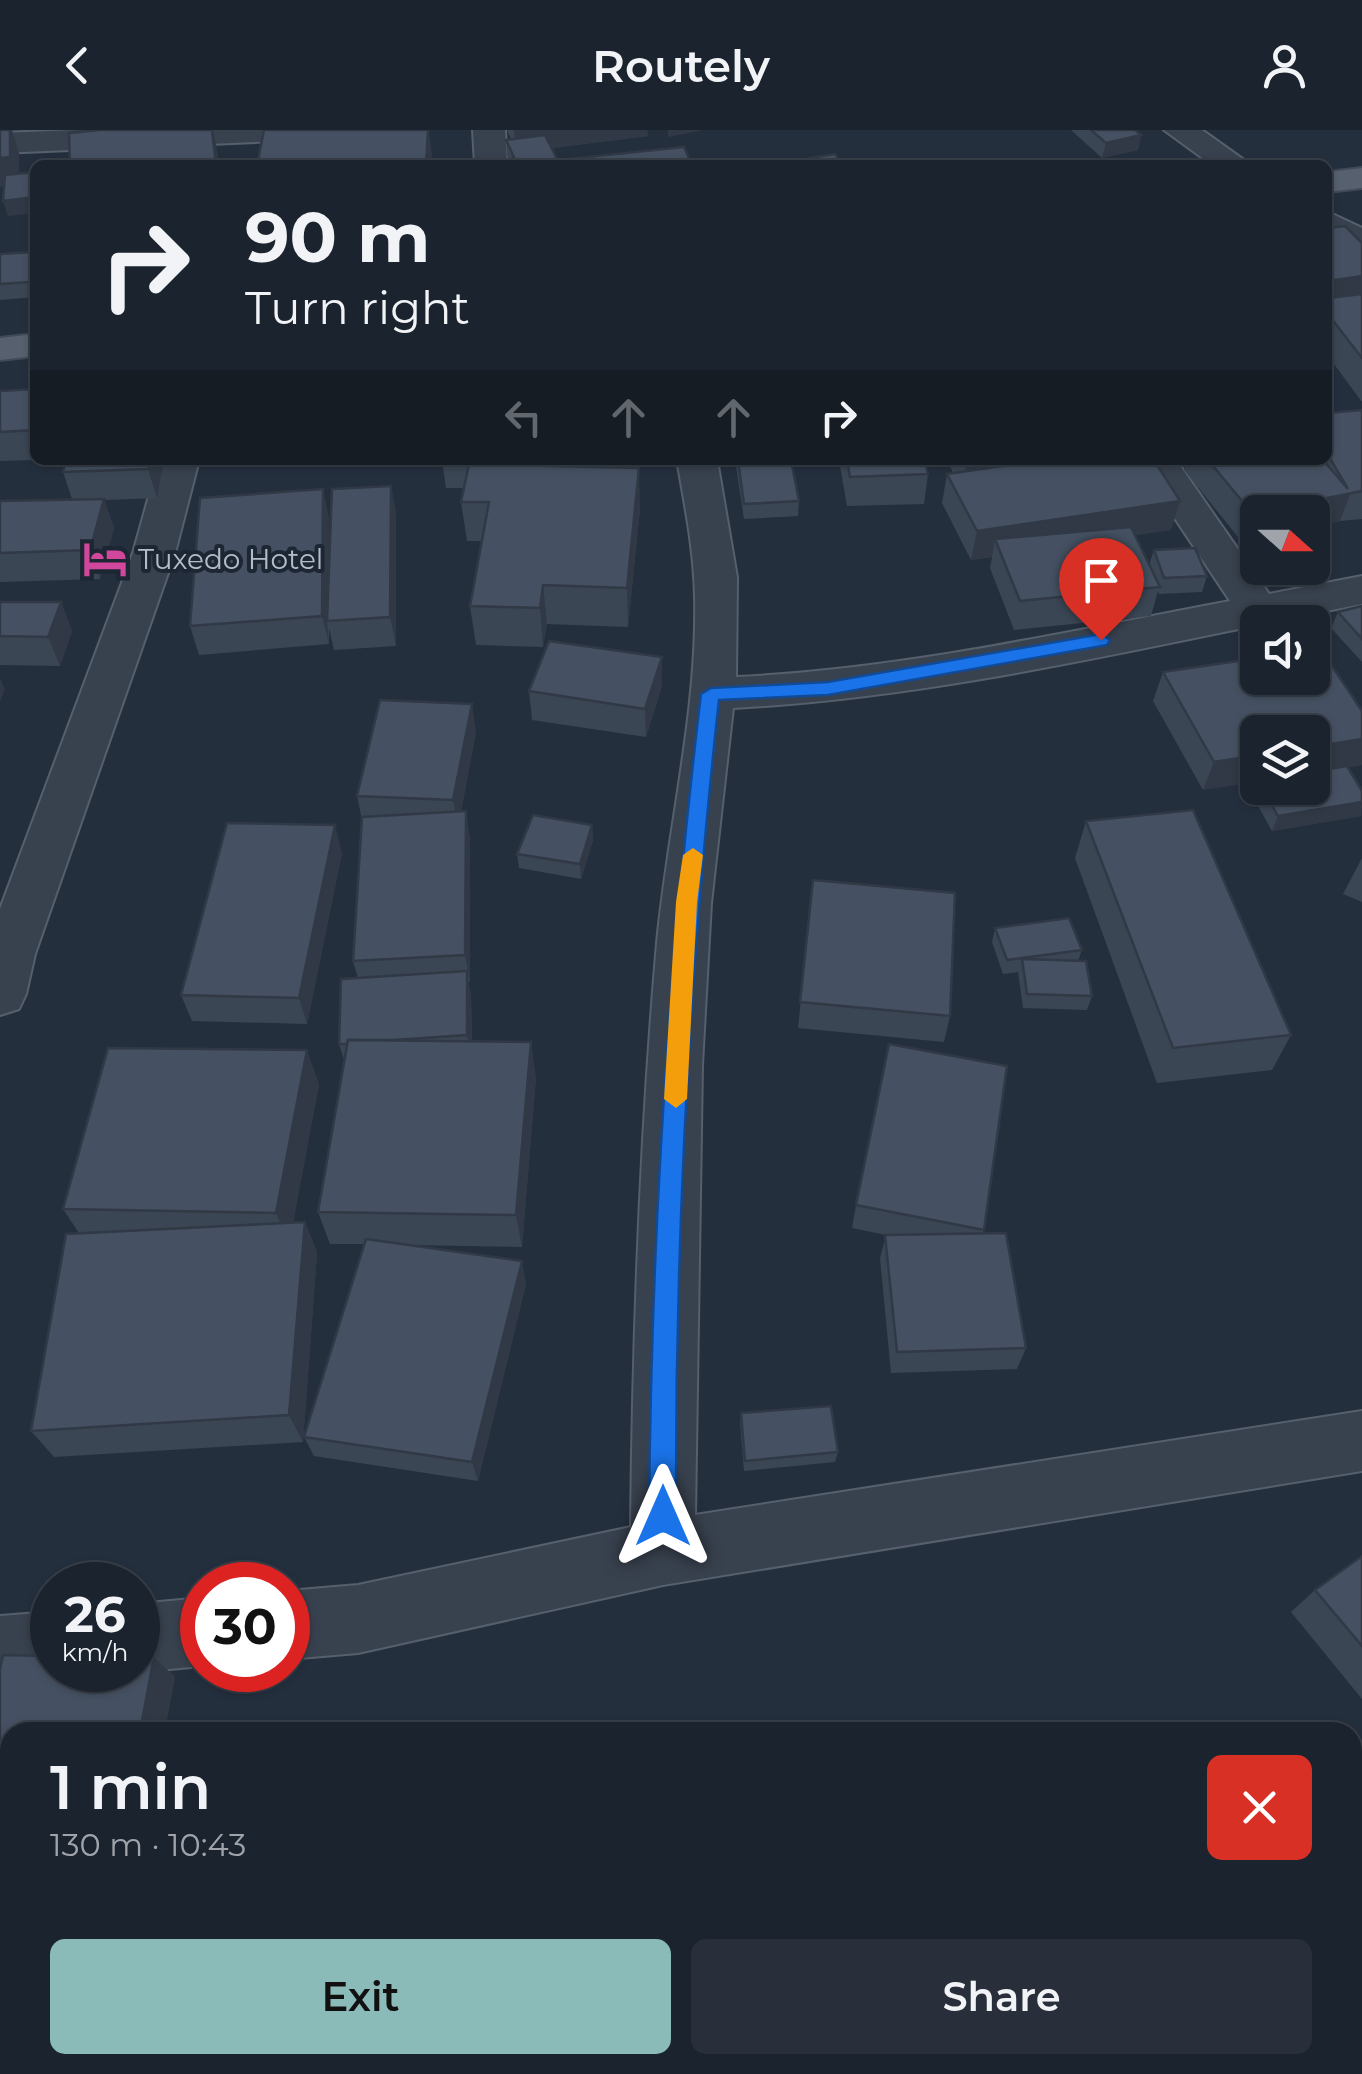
<!DOCTYPE html>
<meta charset="utf-8">
<style>
:root{--surface:#1b232e;--page:#282f3a;--text:#f1f3f6;--muted:#a0a4aa;--line:#39404a;--accent:#8bbbb9}
body{margin:0;font-family:Montserrat,sans-serif;background:var(--page);color:var(--text);height:100vh;display:flex;flex-direction:column;font-size:38px;white-space:nowrap}
*{box-sizing:border-box;margin:0}
p{font-size:32px;color:var(--muted)}
.icon{flex:none;width:55px;height:55px;fill:none;stroke:currentColor;stroke-width:2;stroke-linecap:round;stroke-linejoin:round}
.map{position:relative;flex:1;overflow:hidden}
.side{position:absolute;left:0px;top:1592px;width:1362px;height:352px;display:flex;flex-direction:column;background:var(--surface);border-radius:30px 30px 0 0;box-shadow:0 2px 8px #0004,0 0 0 2px var(--line)}
.side>*{flex:none}
.banner{position:absolute;left:30px;top:30px;width:1302px;height:305px;border-radius:15px;box-shadow:0 2px 8px #0004,0 0 0 2px var(--line);background:#1b232e;color:var(--text);overflow:hidden}
.needle{width:65px;rotate:111deg}
.tools{position:absolute;left:1240px;top:365px;display:grid;gap:20px}
.tools a{display:grid;place-items:center;width:90px;height:90px;border-radius:15px;background:var(--surface);box-shadow:0 2px 8px #0004,0 0 0 2px var(--line);font-size:50px}
.speed{position:absolute;left:30px;top:1432px;display:flex;gap:20px;font-size:50px;font-weight:700;text-align:center}
.speed>*{display:grid;place-content:center;width:130px;height:130px;border-radius:50%;background:var(--surface);box-shadow:0 2px 8px #0004,0 0 0 2px var(--line);line-height:1}
.speed small{font-size:25px;font-weight:400}
.speed .limit{border:15px solid #d22;background:#fff;color:#111}
.pin{position:absolute;display:grid;place-items:center;width:85px;height:85px;color:#fff;margin:-102px -42px;border-radius:50% 50% 50% 0;rotate:-45deg;box-shadow:0 0 10px #0007}
.pin .icon{rotate:45deg}
.me{position:absolute;width:110px;margin:-55px;rotate:0deg;stroke-linejoin:round;filter:drop-shadow(0 0 8px #0008)}
.turn{display:flex;align-items:center;gap:35px;height:210px;padding:0 50px;font-size:45px}
.turn .icon{width:130px;height:130px;stroke-width:2.5}
.turn b{display:block;font-size:70px;line-height:85px}
.lanes{display:flex;align-items:center;height:95px;padding:0 50px;background:#0003;justify-content:center;gap:50px;direction:ltr}
.lanes .off{opacity:.35}
.round{display:grid;place-items:center;flex:none;width:105px;height:105px;border-radius:15px;background:var(--page)}
.overview{display:flex;align-items:center;justify-content:space-between;height:170px;padding:0 50px}
h1{font-size:60px;font-weight:600;line-height:75px}
.primary-button{display:flex;gap:20px;margin-top:auto;padding:20px 50px}
.primary-button a{flex:1;height:115px;border-radius:15px;background:var(--accent);color:#111;font-size:40px;font-weight:600;line-height:115px;text-align:center}
.primary-button a+a{background:var(--page);color:var(--text)}
header{display:flex;justify-content:space-between;align-items:center;height:130px;padding:0 50px;background:var(--surface);font-size:45px;font-weight:600}
.map>svg:first-child{display:block}
</style>
<header><svg class="icon" aria-label="back" viewBox="0 0 24 24"><path d="M15 5l-7 7 7 7"/></svg>Routely<svg class="icon" aria-label="person" viewBox="0 0 24 24"><circle cx="12" cy="8" r="4"/><path d="M4 21q1-7 8-7t8 7"/></svg></header>
<div class="map">
<svg width="1362" height="1944" viewBox="0 0 1362 1944">
<rect width="100%" height="100%" fill="#242f3e"/>
<g fill="none" stroke-linecap="round" stroke-linejoin="round">
<g stroke="#565f6c" stroke-width="4">
<g id="minor">
<polygon points="77,0 318,0 313,7 302,10 0,23 0,3"/>
<polygon points="473,0 505,0 507,35 475,35"/>
<polygon points="1164,0 1202,0 1251,35 1212,35"/>
<polygon points="1328,82 1362,98 1362,123 1328,107"/>
<polygon points="159,330 199,330 175,423 35,824 26,864 19,879 0,885 0,779 133,423"/>
<path d="M677 330H717L737 447 736 547C903 539 1066 502 1230 471L1136 330H1176L1269 464 1362 446V474C1156 514 945 567 733 578L711 773 702 935 695 1385 1362 1281V1341L663 1455 358 1523 288 1529V1461L358 1455 631 1397C633 1202 640 1007 657 813 668 697 698 581 695 466 694 420 685 375 677 330Z"/>
<polygon points="202,1468 202,1536 138,1542 134,1540 138,1540 138,1474"/>
<polygon points="52,1482 52,1540 76,1540 52,1550 0,1554 0,1486"/>
</g>
</g>
<g stroke="#414a57" stroke-width="4">
<g id="major">
<polygon points="1362,38 1362,58 1328,62 1328,42"/>
<polygon points="35,204 35,226 0,230 0,208"/>
</g>
</g>
<use href="#minor" fill="#38414e" fill-rule="evenodd"/>
<use href="#major" fill="#56606e" fill-rule="evenodd"/>
</g>
<g fill="#3b4654">
<polygon points="507,0 647,0 648,6 552,18 557,30 692,35 512,35 507,25 506,10 511,9"/>
<polygon points="1071,0 1135,0 1141,5 1138,20 1102,28"/>
<polygon points="1328,98 1362,113 1362,272 1328,226"/>
<polygon points="35,122 35,167 0,170 0,124"/>
<polygon points="35,259 35,330 0,331 0,261"/>
<polygon points="1362,280 1362,389 1340,391 1242,412 1184,340 1187,330 1328,330 1328,283"/>
<polygon points="164,330 157,368 104,370 114,398 100,449 0,452 0,371 72,369 63,342"/>
<polygon points="442,330 502,330 502,335 640,378 628,497 547,494 543,517 476,515 470,476 482,411 467,411 461,372 464,358 446,358"/>
<polygon points="535,330 584,330 536,335"/>
<polygon points="735,330 791,330 799,371 798,386 744,389"/>
<polygon points="839,330 925,330 928,344 924,374 847,376"/>
<polygon points="947,330 1154,330 1180,371 1171,400 1135,405 1149,435 1154,420 1207,446 1202,462 1159,464 1158,461 1151,486 1014,500 990,438 992,427 971,430 942,373 947,344 953,343"/>
<polygon points="391,356 396,385 396,516 334,520 329,498 329,514 199,525 190,496 329,388 329,440"/>
<polygon points="0,472 61,472 72,501 60,536 0,535"/>
<polygon points="1362,476 1362,532 1331,498 1338,482"/>
<polygon points="662,527 662,556 646,607 532,590 529,561"/>
<polygon points="1163,542 1362,581 1362,635 1347,637 1362,661 1361,686 1272,701 1252,665 1258,653 1258,658 1312,658 1312,602 1203,660 1153,571"/>
<polygon points="476,602 461,681 470,709 470,852 468,852 471,867 472,911 536,947 522,1117 406,1115 526,1154 478,1351 314,1326 304,1307 364,1114 330,1114 318,1082 344,930 339,914 358,848 353,831 362,690 357,666"/>
<polygon points="1086,691 1291,905 1272,940 1157,953 1075,728"/>
<polygon points="592,695 593,710 581,749 519,738 517,724"/>
<polygon points="342,723 307,894 192,891 181,865"/>
<polygon points="1362,728 1362,772 1343,764"/>
<polygon points="813,750 950,886 944,912 798,898"/>
<polygon points="995,798 1082,820 1078,831 1092,866 1087,880 1023,878 1018,842 1003,844 992,812"/>
<polygon points="1007,936 983,1103 1026,1218 1017,1239 891,1243 880,1128 886,1105 852,1098 856,1075"/>
<polygon points="319,954 293,1092 305,1092 317,1123 303,1312 54,1327 31,1301 79,1103 63,1079"/>
<polygon points="741,1283 838,1322 835,1332 744,1341 740,1293"/>
<polygon points="1362,1426 1362,1569 1291,1482 1315,1460"/>
<polygon points="154,1527 175,1547 10,1602 10,1917 0,1917 0,1539"/>
<polygon points="944,1935 1143,1935 1152,1944 952,1944"/>
<polygon points="1208,1935 1352,1935 1362,1944 1215,1944"/>
</g>
<g fill="#303945">
<polygon points="10,0 12,0 19,23 19,55 0,57 0,28"/>
<polygon points="212,0 213,0 220,35 216,35"/>
<polygon points="428,0 429,0 433,35 426,35"/>
<polygon points="514,0 647,0 648,6 516,22"/>
<polygon points="668,0 704,0 668,7"/>
<polygon points="1141,5 1138,20 1102,28 1106,13"/>
<polygon points="557,29 557,35 517,35 517,34"/>
<polygon points="35,67 35,83 8,86 3,71"/>
<polygon points="35,130 35,166 30,152"/>
<polygon points="1362,146 1362,173 1328,179 1328,151"/>
<polygon points="150,330 164,330 157,368 148,339"/>
<polygon points="972,330 1097,330 962,360 967,331"/>
<polygon points="639,338 640,378 628,497 627,458"/>
<polygon points="391,356 396,385 396,516 390,487"/>
<polygon points="323,359 329,388 329,491 327,491 329,514 322,486"/>
<polygon points="1351,362 1340,391 1312,397 1312,382 1258,382 1258,409 1242,412 1252,383"/>
<polygon points="104,369 114,398 100,449 90,420"/>
<polygon points="1180,371 1171,400 1002,425 995,409 992,427 971,430 977,401"/>
<polygon points="543,455 547,494 543,517 540,478"/>
<polygon points="61,472 72,501 60,536 48,507"/>
<polygon points="662,527 662,556 646,607 645,579"/>
<polygon points="0,548 5,560 0,571"/>
<polygon points="472,574 476,602 458,697 453,670"/>
<polygon points="1362,609 1362,635 1312,643 1312,617"/>
<polygon points="1258,625 1258,652 1203,660 1214,632"/>
<polygon points="1362,672 1361,686 1272,701 1278,686"/>
<polygon points="466,681 470,709 470,852 465,825"/>
<polygon points="335,695 342,723 307,894 299,868"/>
<polygon points="592,695 593,710 581,749 580,734"/>
<polygon points="467,841 471,867 472,931 467,905"/>
<polygon points="531,912 536,947 522,1117 516,1085"/>
<polygon points="307,920 319,954 289,1115 276,1083"/>
<polygon points="305,1092 317,1123 303,1312 289,1285"/>
<polygon points="522,1131 526,1154 478,1351 472,1332"/>
<polygon points="154,1527 175,1547 165,1602 140,1602"/>
</g>
<g fill="#455162" stroke="#303945" stroke-width="2.5">
<polygon points="0,0 10,0 10,27 0,28"/>
<polygon points="100,0 212,0 216,35 70,35 69,3"/>
<polygon points="264,0 428,0 426,35 257,35"/>
<polygon points="1091,0 1135,0 1141,5 1106,13"/>
<polygon points="545,5 557,29 517,34 506,10"/>
<polygon points="684,17 692,35 540,35 539,32"/>
<polygon points="835,24 842,35 815,35 810,28"/>
<rect x="856" y="30" width="38" height="5"/>
<polygon points="35,42 35,67 3,71 5,45"/>
<polygon points="1345,96 1362,113 1362,146 1328,151 1328,98"/>
<polygon points="35,122 35,130 30,152 0,154 0,124"/>
<polygon points="1362,164 1362,228 1328,184 1328,168"/>
<polygon points="35,259 35,300 0,302 0,261"/>
<polygon points="1362,280 1362,361 1252,383 1208,330 1323,330 1348,359 1328,325 1328,283"/>
<polygon points="66,330 150,330 148,339 63,342"/>
<polygon points="738,330 791,330 799,371 744,374"/>
<polygon points="847,330 925,330 928,344 850,347"/>
<polygon points="1043,330 1154,330 1180,371 977,401 947,344"/>
<polygon points="469,334 639,338 627,458 543,455 540,478 470,476 489,372 461,372"/>
<polygon points="391,356 390,487 327,491 332,359"/>
<polygon points="323,359 322,486 190,496 200,368"/>
<polygon points="104,369 90,420 0,423 0,371"/>
<polygon points="1131,397 1160,457 1020,471 995,409"/>
<polygon points="1195,418 1207,446 1164,448 1154,420"/>
<polygon points="0,472 61,472 48,507 0,506"/>
<polygon points="1362,476 1362,509 1338,482"/>
<polygon points="549,511 662,527 645,579 529,561"/>
<polygon points="1320,518 1362,581 1362,609 1312,617 1312,602 1258,602 1258,625 1214,632 1163,542 1258,528 1258,548 1312,548 1312,520"/>
<polygon points="380,570 472,574 453,670 357,666"/>
<polygon points="1347,636 1362,661 1362,672 1278,686 1262,658 1312,658 1312,642"/>
<polygon points="1193,680 1291,905 1173,918 1086,691"/>
<polygon points="466,681 465,825 353,831 362,687"/>
<polygon points="533,685 592,695 580,734 517,724"/>
<polygon points="227,693 335,695 299,868 181,865"/>
<polygon points="813,750 955,763 950,886 800,872"/>
<polygon points="1069,788 1082,820 1007,830 995,798"/>
<polygon points="1022,829 1086,831 1092,866 1027,864"/>
<polygon points="467,841 467,905 394,910 348,910 347,914 339,914 341,849"/>
<polygon points="348,910 531,912 516,1085 318,1082"/>
<polygon points="889,914 1007,936 984,1100 856,1075"/>
<polygon points="108,918 307,920 276,1083 63,1079"/>
<polygon points="305,1092 289,1285 31,1301 66,1104"/>
<polygon points="1006,1103 1026,1218 897,1222 885,1105"/>
<polygon points="366,1109 522,1131 472,1332 304,1307"/>
<polygon points="831,1276 838,1322 745,1331 741,1283"/>
<polygon points="1362,1426 1362,1516 1315,1460"/>
<polygon points="3,1525 52,1526 52,1540 138,1540 138,1527 154,1527 140,1602 10,1602 10,1912 0,1912 0,1539"/>
<polygon points="1352,1825 1362,1836 1362,1944 1236,1944 1229,1935 1352,1935"/>
<polygon points="689,1935 797,1935 786,1944 694,1944"/>
<polygon points="960,1935 1143,1935 1152,1944 968,1944"/>
</g>
<path fill="#1a73e8" stroke="#114b97" stroke-width="2.5" d="M1101 504 1110 510 1107 515 828 565 719 570C689 841 675 1113 676 1386L672 1395 663 1399 653 1395 649 1386C651 1110 668 838 701 564L711 558 828 552Z"/>
<polygon fill="#f59e0b" points="693,718 703,725 697,772 687,969 676,978 664,969 676,772 683,725"/>
<defs>
<g id="hotel-bare" transform="scale(3.45)"><path d="M-6-4.5h1.5V1H6V5H4.5V3h-9V5H-6ZM-4 0a1.8 1.8 0 1 1 3.6 0ZM.5 0V-2.5h3Q6-2.5 6 0Z" fill="#d1479c" stroke="#1d2633" stroke-width="2.5" paint-order="stroke"/></g>
</defs>
<g fill-rule="evenodd">
<use href="#hotel-bare" x="105" y="429"/>
</g>
<g text-anchor="middle" dominant-baseline="central" stroke-width="8" stroke-linejoin="round" paint-order="stroke">
<g font-size="28" fill="#b4bcc9" stroke="#1d2633" text-anchor="start">
<text x="138" y="429">Tuxedo Hotel</text>
</g>
</g>
</svg>
<div class="tools">
<a><svg class="needle" viewBox="-14 -14 28 28"><path d="M0-13l5 13h-10z" fill="#e53935"/><path d="M0 13l5-13h-10z" fill="#a0a4aa"/></svg></a>
<a><svg class="icon" aria-label="sound" viewBox="0 0 24 24"><path d="M4 9h4l5-4v14l-5-4H4zM17 9q2 3 0 6"/></svg></a>
<a><svg class="icon" aria-label="layers" viewBox="0 0 24 24"><path d="M12 4l9 5-9 5-9-5zM3 14l9 5 9-5"/></svg></a>
</div>
<div class="speed"><div>26<small>km/h</small></div><div class="limit">30</div></div>
<div class="pin" style="left:1101px;top:510px;background:#d93025"><svg class="icon" aria-label="arrive" viewBox="0 0 24 24"><path d="M6 21V4h12l-3 4 3 4H6"/></svg></div>
<svg class="me" style="left:663px;top:1386px" viewBox="-20 -20 40 40"><path d="M0-17L14 15 0 8-14 15z" fill="#1a73e8" stroke="#fff" stroke-width="4"/></svg>
<div class="banner">
<div class="turn"><svg class="icon" aria-label="right" viewBox="0 0 24 24"><path d="M7 20v-9h11M14 6l5 5-5 5"/></svg><div><b>90 m</b>Turn right</div></div>
<div class="lanes"><svg class="icon off" aria-label="left" viewBox="0 0 24 24"><path d="M17 20v-9H6M10 6l-5 5 5 5"/></svg><svg class="icon off" aria-label="ahead" viewBox="0 0 24 24"><path d="M12 20V5M6 11l6-6 6 6"/></svg><svg class="icon off" aria-label="ahead" viewBox="0 0 24 24"><path d="M12 20V5M6 11l6-6 6 6"/></svg><svg class="icon" aria-label="right" viewBox="0 0 24 24"><path d="M7 20v-9h11M14 6l5 5-5 5"/></svg></div>
</div>
<section class="side">
<div class="overview"><div><h1>1 min</h1><p>130 m · 10:43</p></div><a class="round" style="background:#d93025;color:#fff"><svg class="icon" aria-label="close" viewBox="0 0 24 24"><path d="M6 6l12 12M18 6L6 18"/></svg></a></div>
<div class="primary-button"><a>Exit</a><a>Share</a></div>
</section>
</div>
